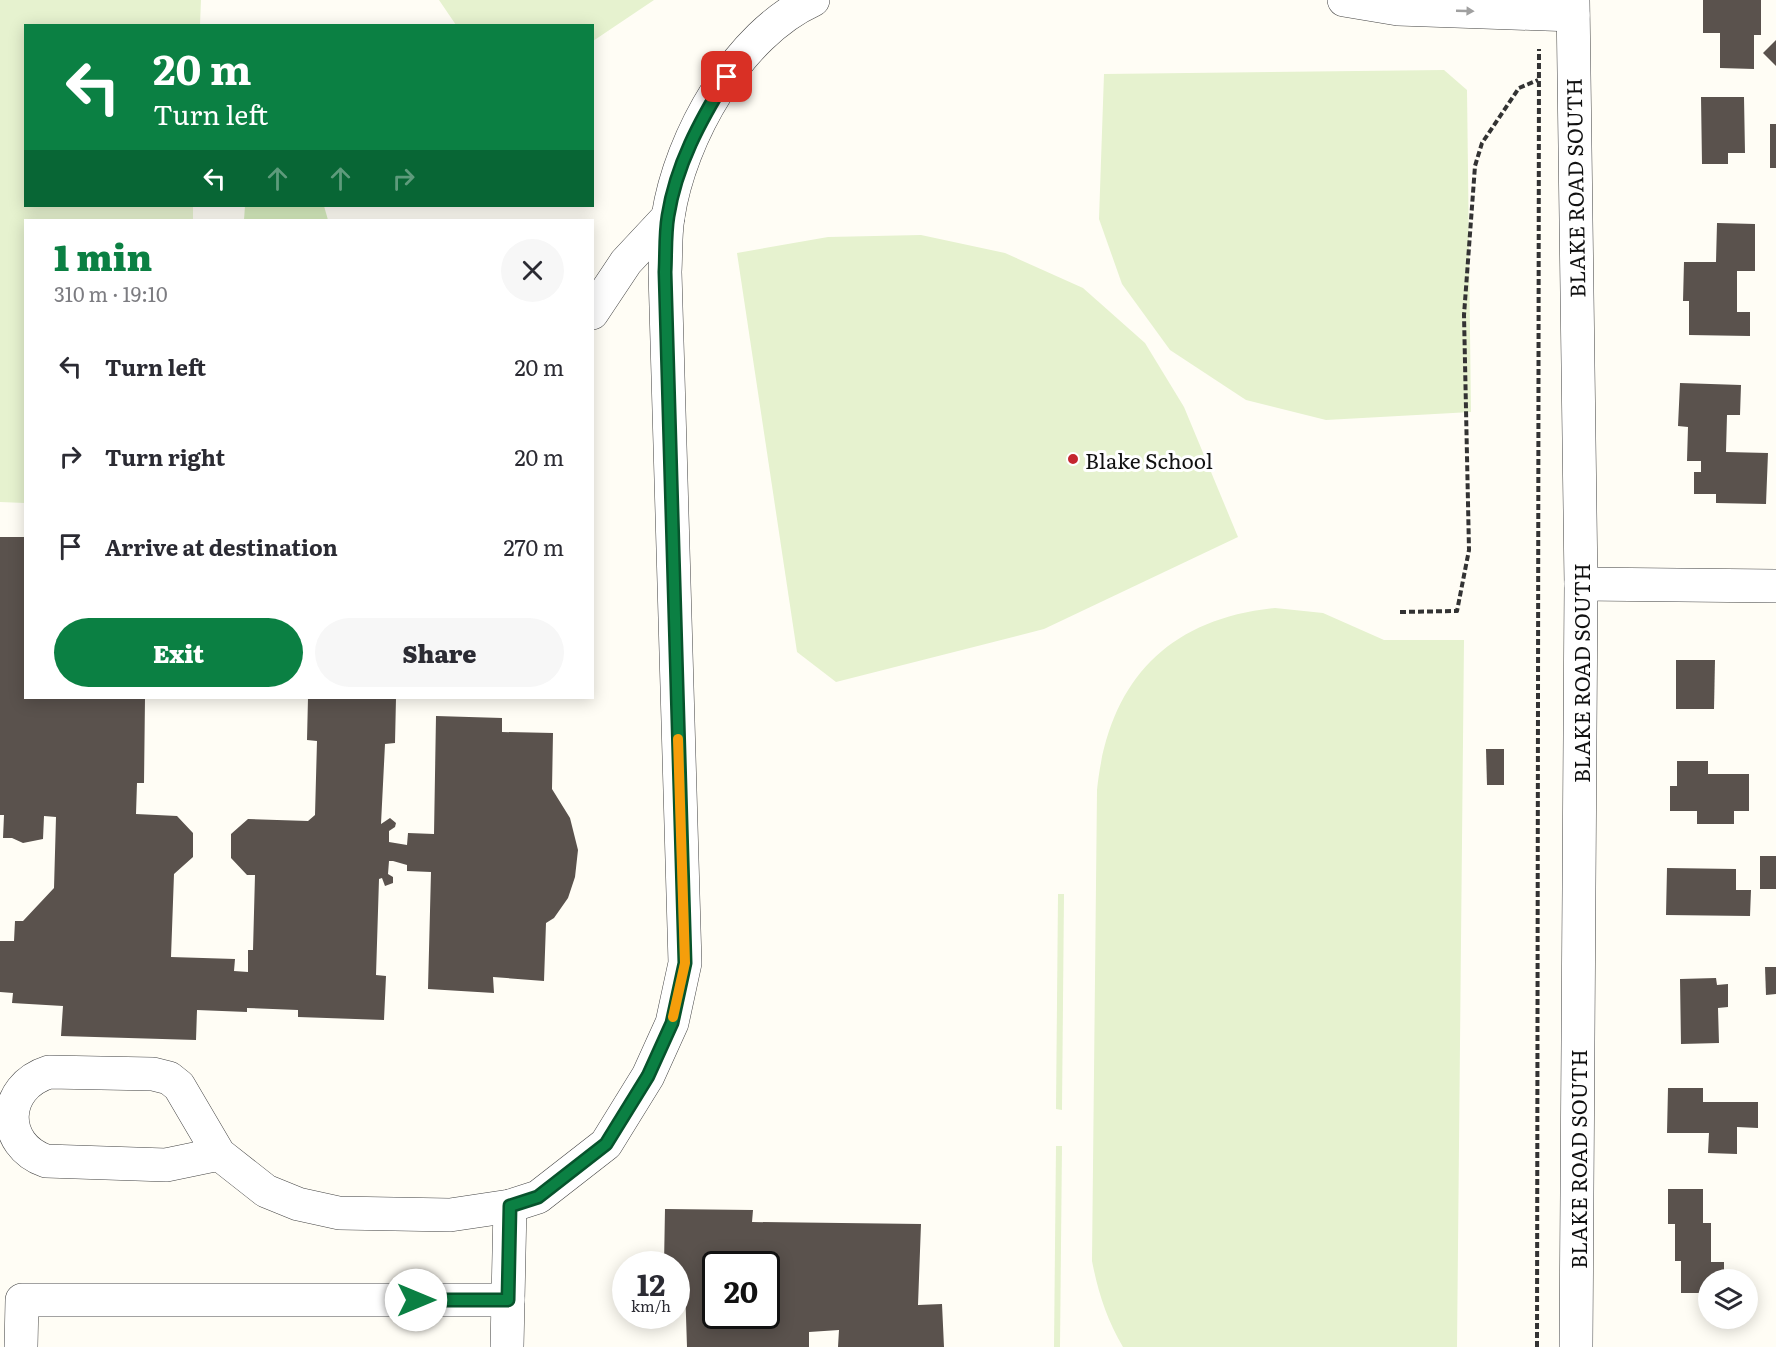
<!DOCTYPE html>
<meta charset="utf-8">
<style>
:root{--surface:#fff;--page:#f7f7f7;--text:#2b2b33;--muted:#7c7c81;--accent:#0b8043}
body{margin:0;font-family:Literata,serif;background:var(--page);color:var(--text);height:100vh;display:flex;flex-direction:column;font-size:22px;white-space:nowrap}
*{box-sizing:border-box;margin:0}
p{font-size:20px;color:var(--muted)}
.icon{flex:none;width:33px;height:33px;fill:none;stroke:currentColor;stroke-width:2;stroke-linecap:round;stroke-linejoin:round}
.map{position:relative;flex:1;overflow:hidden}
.panel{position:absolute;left:24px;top:219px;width:570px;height:480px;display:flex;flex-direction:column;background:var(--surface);border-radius:0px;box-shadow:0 3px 15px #0003}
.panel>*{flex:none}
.hud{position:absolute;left:24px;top:24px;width:570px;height:183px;border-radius:0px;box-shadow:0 3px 15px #0003;background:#0b8043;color:#fff;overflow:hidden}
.tools{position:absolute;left:1698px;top:1269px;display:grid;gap:12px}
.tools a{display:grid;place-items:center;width:60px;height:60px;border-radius:50%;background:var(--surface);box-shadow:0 3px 15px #0003;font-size:30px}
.speed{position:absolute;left:612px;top:1251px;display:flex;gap:12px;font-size:30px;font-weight:700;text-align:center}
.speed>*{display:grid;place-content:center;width:78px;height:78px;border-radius:50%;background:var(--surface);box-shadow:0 3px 15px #0003;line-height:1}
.speed small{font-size:15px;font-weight:400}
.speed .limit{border:3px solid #111;border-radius:9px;background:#fff;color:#111}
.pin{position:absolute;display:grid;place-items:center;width:51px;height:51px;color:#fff;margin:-26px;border-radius:12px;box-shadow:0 3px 9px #0006}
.me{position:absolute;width:66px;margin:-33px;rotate:90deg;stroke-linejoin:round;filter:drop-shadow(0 0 4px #0008)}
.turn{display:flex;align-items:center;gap:21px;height:126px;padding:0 30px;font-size:27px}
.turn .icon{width:78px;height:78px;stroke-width:2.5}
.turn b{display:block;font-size:42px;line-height:51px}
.lanes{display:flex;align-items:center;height:57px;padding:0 30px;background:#0003;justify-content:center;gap:30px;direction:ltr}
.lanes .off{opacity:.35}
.round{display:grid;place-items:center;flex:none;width:63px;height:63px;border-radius:32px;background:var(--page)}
.headline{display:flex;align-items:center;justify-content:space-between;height:102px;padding:0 30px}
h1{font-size:36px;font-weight:800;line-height:45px;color:var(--accent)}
.action{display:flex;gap:12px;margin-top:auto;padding:12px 30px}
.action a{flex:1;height:69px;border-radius:36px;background:var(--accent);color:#fff;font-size:24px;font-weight:800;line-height:69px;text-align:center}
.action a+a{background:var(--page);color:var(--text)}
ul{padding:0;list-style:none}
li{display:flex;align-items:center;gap:18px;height:90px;padding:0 30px}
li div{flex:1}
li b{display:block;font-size:22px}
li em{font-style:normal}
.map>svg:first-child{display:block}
</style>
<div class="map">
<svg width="1776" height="1347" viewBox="0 0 1776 1347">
<rect width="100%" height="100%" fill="#fffdf5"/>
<polygon fill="#d5ebbd" points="245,206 324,206 328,220 244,220"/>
<g fill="#e6f2cf">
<polygon points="0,0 201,0 200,25 26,26 26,206 193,206 193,220 26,220 25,503 0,502"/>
<polygon points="439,0 654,0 593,41 592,26 456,25"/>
<polygon points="1444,70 1467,90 1471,412 1326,420 1246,400 1170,350 1122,284 1099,219 1104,74"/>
<polygon points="921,235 1005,253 1083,288 1145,343 1184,407 1238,537 1044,629 836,682 797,652 737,253 828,237"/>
<path d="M1275 608 1323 613 1384 640H1464L1457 1347H1123C1107 1320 1098 1292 1092 1261L1097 790C1108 683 1166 619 1275 608Z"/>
<polygon points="1058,894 1064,894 1062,1110 1056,1109"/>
<polygon points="1056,1146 1062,1146 1060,1347 1054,1347"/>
</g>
<g fill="#5a524d" fill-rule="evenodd">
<polygon points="1703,0 1761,0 1761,35 1754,35 1754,69 1720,68 1720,33 1703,33"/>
<polygon points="1776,40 1776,66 1763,53"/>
<polygon points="1701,97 1744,97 1745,153 1728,153 1728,164 1702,164"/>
<rect x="1770" y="124" width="6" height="44"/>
<polygon points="1717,223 1755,224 1755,271 1737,271 1737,312 1750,312 1750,336 1689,335 1689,301 1683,301 1684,262 1716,262"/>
<polygon points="1680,383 1741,385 1740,415 1727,415 1726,452 1768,453 1766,504 1716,503 1716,494 1694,494 1694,472 1701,472 1701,461 1687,461 1688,427 1678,426"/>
<polygon points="0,537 26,537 26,698 145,698 144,783 137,783 136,814 177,816 193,833 193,857 174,874 171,957 235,959 234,971 248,972 248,950 253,950 255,875 247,875 231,858 231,834 248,819 308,821 315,815 317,741 307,740 308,698 396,698 395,743 385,744 381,824 390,818 396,823 395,827 389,831 389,842 407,845 408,833 434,834 436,716 502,718 502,732 553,733 552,789 570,818 578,850 575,877 568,898 554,918 546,923 544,981 493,977 494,993 428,989 431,872 407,871 407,865 393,861 389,861 388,874 393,877 393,883 385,886 382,878 379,879 376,975 386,976 384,1020 298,1017 298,1010 247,1008 247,1012 197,1010 196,1040 61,1036 63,1006 12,1003 13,993 0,992 0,941 14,941 15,921 23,921 54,888 56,817 44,816 43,839 23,843 12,838 3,838 4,815 0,815"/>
<polygon points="1676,660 1715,660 1714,709 1676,709"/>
<polygon points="1486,749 1504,749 1504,785 1487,785"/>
<polygon points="1677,761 1708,761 1708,774 1749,774 1749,811 1734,811 1734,824 1697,824 1697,811 1670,811 1670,786 1677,786"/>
<rect x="1760" y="856" width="16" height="33"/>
<polygon points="1667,868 1736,869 1736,890 1751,890 1750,916 1666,915"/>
<polygon points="1765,967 1776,967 1776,994 1766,995"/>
<polygon points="1716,978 1717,985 1728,984 1728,1007 1718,1008 1719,1043 1681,1044 1680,979"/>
<polygon points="1668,1088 1703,1088 1703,1102 1758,1102 1758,1128 1737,1127 1737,1154 1708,1153 1709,1133 1667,1133"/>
<polygon points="1668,1189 1703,1189 1703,1223 1711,1223 1711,1262 1724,1262 1724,1280 1708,1280 1708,1293 1681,1293 1681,1261 1675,1261 1675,1224 1668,1224"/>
<path d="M665 1209 753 1210 752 1222 921 1224 918 1305 942 1304 944 1347H838L839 1330 809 1332V1347H687L685 1286 676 1285V1264H664ZM716 1264H766V1316H716Z"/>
</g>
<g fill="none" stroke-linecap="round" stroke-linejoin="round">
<g stroke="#444" stroke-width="34">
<g id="minor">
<polyline points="1344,0 1398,9 1573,15"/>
<polyline points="1573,0 1581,584 1576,1347"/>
<polyline points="592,313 626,262 668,217"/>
<polyline points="1581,584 1776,586"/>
<path d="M219 1154 166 1165 46 1161C0 1145 1 1087 49 1072L153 1074 169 1078 179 1086 219 1154 266 1191 298 1204 339 1213 450 1215 510 1206 538 1197 606 1144 648 1076 672 1023 685 963 665 272C666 254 665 235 668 217 680 137 738 34 813 0"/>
<polyline points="21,1347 22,1300 508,1300"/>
<polyline points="507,1347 510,1206"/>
</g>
</g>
<g stroke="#333" stroke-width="4" stroke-dasharray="6 3" stroke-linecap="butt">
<polyline points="1400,612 1457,611 1469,550 1464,315 1475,166 1482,143 1519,88 1538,80"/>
<polyline points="1537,1347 1539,49"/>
</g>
<use href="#minor" stroke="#fff" stroke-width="33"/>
</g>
<defs><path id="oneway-solid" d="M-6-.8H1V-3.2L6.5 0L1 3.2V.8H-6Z" transform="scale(1.5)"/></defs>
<use fill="#a0a0a0" href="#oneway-solid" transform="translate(1465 11) rotate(2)"/>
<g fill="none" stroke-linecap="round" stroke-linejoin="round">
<g stroke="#07532c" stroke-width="15">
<path id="route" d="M416 1300H508L510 1206 538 1197 606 1144 648 1076 672 1023 685 963 665 272C666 254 665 234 668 216 676 165 700 121 727 77"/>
</g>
<use href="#route" stroke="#0b8043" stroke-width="10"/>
<polyline stroke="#f59e0b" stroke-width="10" points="673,1017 685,963 678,739"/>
</g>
<circle fill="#c4262e" stroke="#fff" stroke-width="2" cx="1073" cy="459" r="6"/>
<g text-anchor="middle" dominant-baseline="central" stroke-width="6" stroke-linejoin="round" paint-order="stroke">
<g font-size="21" fill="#111" stroke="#fff">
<text transform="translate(1574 188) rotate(-91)">BLAKE ROAD SOUTH</text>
<text transform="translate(1580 673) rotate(-90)">BLAKE ROAD SOUTH</text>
<text transform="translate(1577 1159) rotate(-90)">BLAKE ROAD SOUTH</text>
</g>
<g font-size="21" fill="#111" stroke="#fff" text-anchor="start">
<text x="1085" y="459">Blake School</text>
</g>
</g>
</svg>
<div class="tools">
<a><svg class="icon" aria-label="layers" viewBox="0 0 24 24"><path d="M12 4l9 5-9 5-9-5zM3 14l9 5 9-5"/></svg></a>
</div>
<div class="speed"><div>12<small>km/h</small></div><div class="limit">20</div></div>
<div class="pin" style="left:727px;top:77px;background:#d93025"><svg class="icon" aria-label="arrive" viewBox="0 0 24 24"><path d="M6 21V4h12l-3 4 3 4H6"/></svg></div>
<svg class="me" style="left:416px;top:1300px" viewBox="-20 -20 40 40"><circle r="19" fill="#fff"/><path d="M0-13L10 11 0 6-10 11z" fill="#0b8043"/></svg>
<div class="hud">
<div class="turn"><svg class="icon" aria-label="left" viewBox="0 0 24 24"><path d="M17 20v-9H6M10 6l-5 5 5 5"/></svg><div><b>20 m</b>Turn left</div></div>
<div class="lanes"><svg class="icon" aria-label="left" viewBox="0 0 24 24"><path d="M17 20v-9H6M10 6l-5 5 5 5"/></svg><svg class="icon off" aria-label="ahead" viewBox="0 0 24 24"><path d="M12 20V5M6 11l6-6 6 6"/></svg><svg class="icon off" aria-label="ahead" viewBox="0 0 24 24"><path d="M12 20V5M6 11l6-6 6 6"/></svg><svg class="icon off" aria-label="right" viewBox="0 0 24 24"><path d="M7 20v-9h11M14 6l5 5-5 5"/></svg></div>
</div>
<section class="panel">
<div class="headline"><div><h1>1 min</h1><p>310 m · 19:10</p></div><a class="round"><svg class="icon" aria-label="close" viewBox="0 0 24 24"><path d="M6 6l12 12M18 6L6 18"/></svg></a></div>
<ul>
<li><svg class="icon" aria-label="left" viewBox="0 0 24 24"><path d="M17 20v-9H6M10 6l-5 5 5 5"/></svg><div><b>Turn left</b></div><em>20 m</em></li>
<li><svg class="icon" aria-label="right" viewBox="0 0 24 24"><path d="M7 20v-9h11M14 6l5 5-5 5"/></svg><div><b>Turn right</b></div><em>20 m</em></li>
<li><svg class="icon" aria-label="arrive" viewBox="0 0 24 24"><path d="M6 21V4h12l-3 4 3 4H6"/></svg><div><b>Arrive at destination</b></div><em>270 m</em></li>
</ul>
<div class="action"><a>Exit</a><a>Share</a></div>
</section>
</div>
